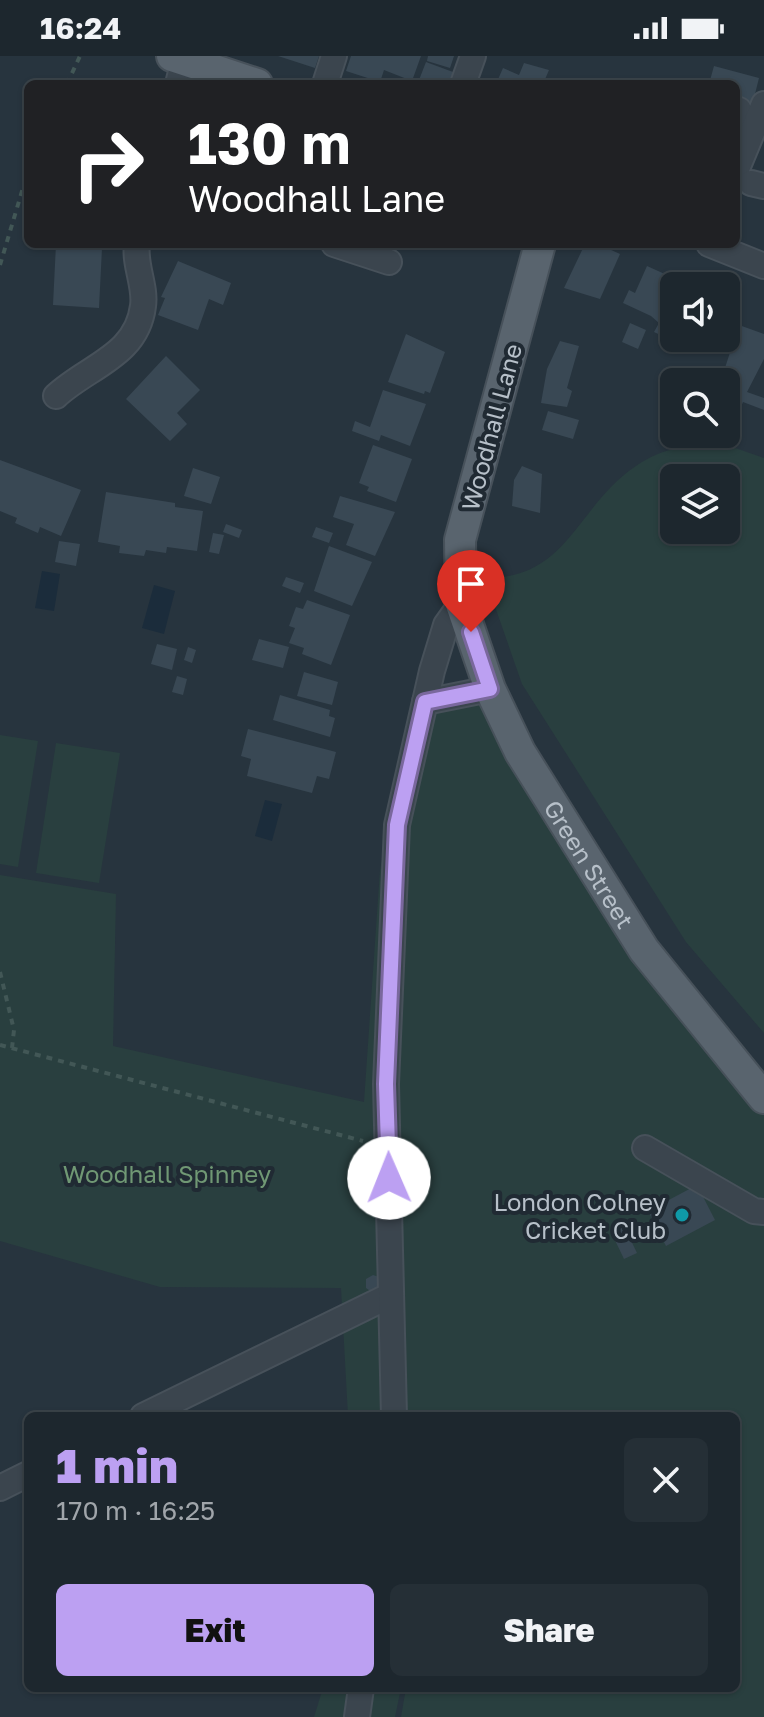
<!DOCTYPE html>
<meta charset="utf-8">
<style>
:root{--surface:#1d272e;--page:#252f36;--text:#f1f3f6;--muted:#a0a5aa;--line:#3b444a;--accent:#bca0f2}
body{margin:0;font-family:"Golos Text",sans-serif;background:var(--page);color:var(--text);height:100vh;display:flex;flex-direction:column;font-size:30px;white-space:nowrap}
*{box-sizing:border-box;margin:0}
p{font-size:26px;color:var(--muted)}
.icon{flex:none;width:44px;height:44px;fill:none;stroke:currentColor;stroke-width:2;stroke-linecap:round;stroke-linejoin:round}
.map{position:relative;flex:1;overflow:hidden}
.details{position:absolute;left:24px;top:1356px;width:716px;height:280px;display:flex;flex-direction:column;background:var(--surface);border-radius:12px;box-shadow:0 2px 6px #0004,0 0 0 2px var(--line)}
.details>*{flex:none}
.banner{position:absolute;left:24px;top:24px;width:716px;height:168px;border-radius:12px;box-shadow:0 2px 6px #0004,0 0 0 2px var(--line);background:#202124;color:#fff;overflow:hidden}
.controls{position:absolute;left:660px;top:216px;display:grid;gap:16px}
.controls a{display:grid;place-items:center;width:80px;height:80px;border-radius:12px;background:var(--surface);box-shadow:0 2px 6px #0004,0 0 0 2px var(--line);font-size:40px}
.pin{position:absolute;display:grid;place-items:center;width:68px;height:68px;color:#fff;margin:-82px -34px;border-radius:50% 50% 50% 0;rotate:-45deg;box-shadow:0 0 8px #0007}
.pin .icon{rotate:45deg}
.me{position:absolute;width:88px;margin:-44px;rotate:359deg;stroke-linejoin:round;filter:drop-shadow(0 0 6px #0008)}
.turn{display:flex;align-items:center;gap:28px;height:168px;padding:0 32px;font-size:36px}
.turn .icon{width:104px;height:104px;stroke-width:2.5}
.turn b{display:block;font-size:56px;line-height:68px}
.round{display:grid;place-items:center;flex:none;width:84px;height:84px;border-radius:12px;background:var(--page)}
.summary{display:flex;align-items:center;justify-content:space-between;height:136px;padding:0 32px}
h1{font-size:48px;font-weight:800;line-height:60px;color:var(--accent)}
.button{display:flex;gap:16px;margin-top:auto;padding:16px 32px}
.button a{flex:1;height:92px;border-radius:12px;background:var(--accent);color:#111;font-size:32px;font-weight:800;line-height:92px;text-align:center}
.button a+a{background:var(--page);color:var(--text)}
.status{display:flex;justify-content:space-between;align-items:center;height:56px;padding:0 40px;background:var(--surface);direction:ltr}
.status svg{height:22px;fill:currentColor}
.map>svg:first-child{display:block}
</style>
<div class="status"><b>16:24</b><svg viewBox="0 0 49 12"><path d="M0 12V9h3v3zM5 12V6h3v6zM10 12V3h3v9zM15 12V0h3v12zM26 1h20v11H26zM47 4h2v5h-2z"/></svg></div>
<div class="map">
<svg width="764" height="1661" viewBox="0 0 764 1661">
<rect width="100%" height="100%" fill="#27343e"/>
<g fill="#293f3f" fill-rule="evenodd">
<path d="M718 386 764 402V977L686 886 522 628 485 522C569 523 576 450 636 410 662 392 688 389 718 386ZM726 422V474H674V422Z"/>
<polygon points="475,641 553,771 764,1056 764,1661 401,1661 406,1632 736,1632 736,1360 348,1360 341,1232 160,1231 0,1185 0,819 116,838 113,990 364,1046 380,814 390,760 431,654"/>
<polygon points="0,679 38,685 18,811 0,808"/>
<polygon points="56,687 120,697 99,827 36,817"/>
<polygon points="323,1632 401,1632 395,1661 314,1661"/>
</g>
<g fill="#1b2c3b">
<polygon points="42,515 60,518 54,555 35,552"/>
<polygon points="154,529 175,535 164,578 142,572"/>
<polygon points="265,744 282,748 272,785 255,780"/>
</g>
<g fill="#394854">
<polygon points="278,0 319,0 315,12"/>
<polygon points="351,0 421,0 412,25 384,14 380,26 346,15"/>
<polygon points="428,0 454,0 450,12 427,5"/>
<polygon points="426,6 453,16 449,28 419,24"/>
<polygon points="524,7 549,14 543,28 496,28 503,12 519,19"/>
<polygon points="714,10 759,22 753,46 736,42 736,28 709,28"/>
<polygon points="56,188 96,188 95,192 102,192 99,252 53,249"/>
<polygon points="585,188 598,188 620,198 600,243 564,232"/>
<polygon points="178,205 231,227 223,249 209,243 198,274 158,259 165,242 161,241"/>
<polygon points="647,210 678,224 666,250 674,253 674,271 667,282 654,276 659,267 651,260 623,247 629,234 635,237"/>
<polygon points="630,267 646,274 638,293 622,286"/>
<polygon points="739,269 764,278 764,303 747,336 764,342 764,354 743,346 732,373 726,371 726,326 710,326 714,318 722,321"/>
<polygon points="406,278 445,296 430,337 425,335 424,338 388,326"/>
<polygon points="560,285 579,290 567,332 572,335 567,351 541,347 547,313"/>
<polygon points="166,300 200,334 177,357 187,368 170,385 126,343"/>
<polygon points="383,334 426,348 410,390 381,379 379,385 352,375 355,365 370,371"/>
<polygon points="548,355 579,364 573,383 542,374"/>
<polygon points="373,389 412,403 396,446 367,435 369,431 359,427"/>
<polygon points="0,404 81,434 61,480 40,471 38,477 15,467 17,462 0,455"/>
<polygon points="522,410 542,418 540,457 512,450 514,424"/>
<polygon points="193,412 220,421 211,448 184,440"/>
<polygon points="106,436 175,447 175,451 203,455 197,495 167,491 166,497 146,494 144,500 119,497 120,490 98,486"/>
<polygon points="340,440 395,456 375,500 346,489 354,468 333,461"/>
<polygon points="226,468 242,474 239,482 223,476"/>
<polygon points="316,471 333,477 329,487 312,481"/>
<polygon points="213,477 224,479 219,498 209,496"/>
<polygon points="59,485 80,488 76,510 55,506"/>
<polygon points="329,490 372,506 352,550 314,535"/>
<polygon points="286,521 304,527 300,537 282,530"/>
<polygon points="307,544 350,559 331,609 302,598 304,592 289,587 295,572 289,570 296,551 303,553"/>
<polygon points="259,583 289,591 283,612 252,604"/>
<polygon points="157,588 177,593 172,614 151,608"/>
<polygon points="188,591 196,594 192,607 184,604"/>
<polygon points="304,616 338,626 332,649 297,640"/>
<polygon points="177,620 187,623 183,639 172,636"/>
<polygon points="280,639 330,654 329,660 335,662 330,681 273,664"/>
<polygon points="248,673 336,696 329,723 317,720 312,737 247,720 251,703 241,700"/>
<polygon points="697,1129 715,1164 666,1190 648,1155"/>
<polygon points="624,1170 637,1197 624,1203 611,1176"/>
<polygon points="373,1219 382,1222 382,1234 373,1237 366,1232 366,1223"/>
</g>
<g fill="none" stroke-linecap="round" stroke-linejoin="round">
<g stroke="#47515a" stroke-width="28">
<g id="minor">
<polyline points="178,28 184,4"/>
<polyline points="325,28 334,0"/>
<polyline points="463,28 473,0"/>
<polyline points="736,53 739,54 736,62"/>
<polyline points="736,115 764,48"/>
<polyline points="751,127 764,130"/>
<polyline points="334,188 389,206"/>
<polyline points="709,188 764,210"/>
<path d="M56 340C88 310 137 300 143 250 146 230 134 209 137 188"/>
<polyline points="425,646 490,633"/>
<polyline points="645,1092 754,1155 764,1156"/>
<polyline points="143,1360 391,1239"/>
<polyline points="394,1360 386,1028 397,769 432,615 446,569 461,548"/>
<polyline points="0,1432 28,1418"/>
<polyline points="357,1661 361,1632"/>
</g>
</g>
<g stroke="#47515a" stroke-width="34">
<g id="major">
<polyline points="172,0 257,28"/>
<path id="s1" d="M540 188 460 484 461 548 490 633 520 696 644 894 764 1042"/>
</g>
</g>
<g stroke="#425756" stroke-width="4" stroke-dasharray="6 6" stroke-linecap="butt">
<polyline points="67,28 80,0"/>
<polyline points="0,209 28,115"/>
<polyline points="0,916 14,974 12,992"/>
<polyline points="0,989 363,1085"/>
</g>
<use href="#minor" stroke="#3b454e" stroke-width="24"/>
<use href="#major" stroke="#59646e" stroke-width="30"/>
</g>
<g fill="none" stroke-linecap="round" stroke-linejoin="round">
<g stroke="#7a689d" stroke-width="20">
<polyline id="route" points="389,1122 386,1028 397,769 425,646 490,633 471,576"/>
</g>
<use href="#route" stroke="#bca0f2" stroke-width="14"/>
</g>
<circle fill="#0f9aa8" stroke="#202a33" stroke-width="3" cx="682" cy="1159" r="8"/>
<g text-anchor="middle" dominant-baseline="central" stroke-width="8" stroke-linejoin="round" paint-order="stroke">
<g font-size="24" fill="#b7c0c9" stroke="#202a33">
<text transform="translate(491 371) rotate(-75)">Woodhall Lane</text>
<text stroke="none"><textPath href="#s1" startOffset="662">Green Street</textPath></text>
</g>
<g font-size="24" fill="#709874" stroke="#202a33">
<text x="167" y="1117">Woodhall Spinney</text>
</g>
<g font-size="24" fill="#b7c0c9" stroke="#202a33" text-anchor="end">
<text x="666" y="1145">London Colney<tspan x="666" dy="28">Cricket Club</tspan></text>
</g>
</g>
</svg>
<div class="controls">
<a><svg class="icon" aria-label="sound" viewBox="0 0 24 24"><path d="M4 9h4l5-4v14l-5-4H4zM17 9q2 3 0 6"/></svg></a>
<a><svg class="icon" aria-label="search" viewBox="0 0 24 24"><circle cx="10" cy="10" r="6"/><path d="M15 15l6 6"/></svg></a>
<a><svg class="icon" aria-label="layers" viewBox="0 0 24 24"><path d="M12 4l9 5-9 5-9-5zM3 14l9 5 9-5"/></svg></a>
</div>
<div class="pin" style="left:471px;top:576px;background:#d93025"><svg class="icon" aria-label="arrive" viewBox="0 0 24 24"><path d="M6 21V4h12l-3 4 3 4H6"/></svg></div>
<svg class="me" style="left:389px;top:1122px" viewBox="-20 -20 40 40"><circle r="19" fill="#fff"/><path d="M0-13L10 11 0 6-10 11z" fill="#bca0f2"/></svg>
<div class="banner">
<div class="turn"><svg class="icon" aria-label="right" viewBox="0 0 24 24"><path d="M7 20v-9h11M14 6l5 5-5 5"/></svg><div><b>130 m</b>Woodhall Lane</div></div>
</div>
<section class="details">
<div class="summary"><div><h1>1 min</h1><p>170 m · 16:25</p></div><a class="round"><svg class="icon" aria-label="close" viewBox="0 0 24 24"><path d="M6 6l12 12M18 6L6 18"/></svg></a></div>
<div class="button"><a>Exit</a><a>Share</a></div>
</section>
</div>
